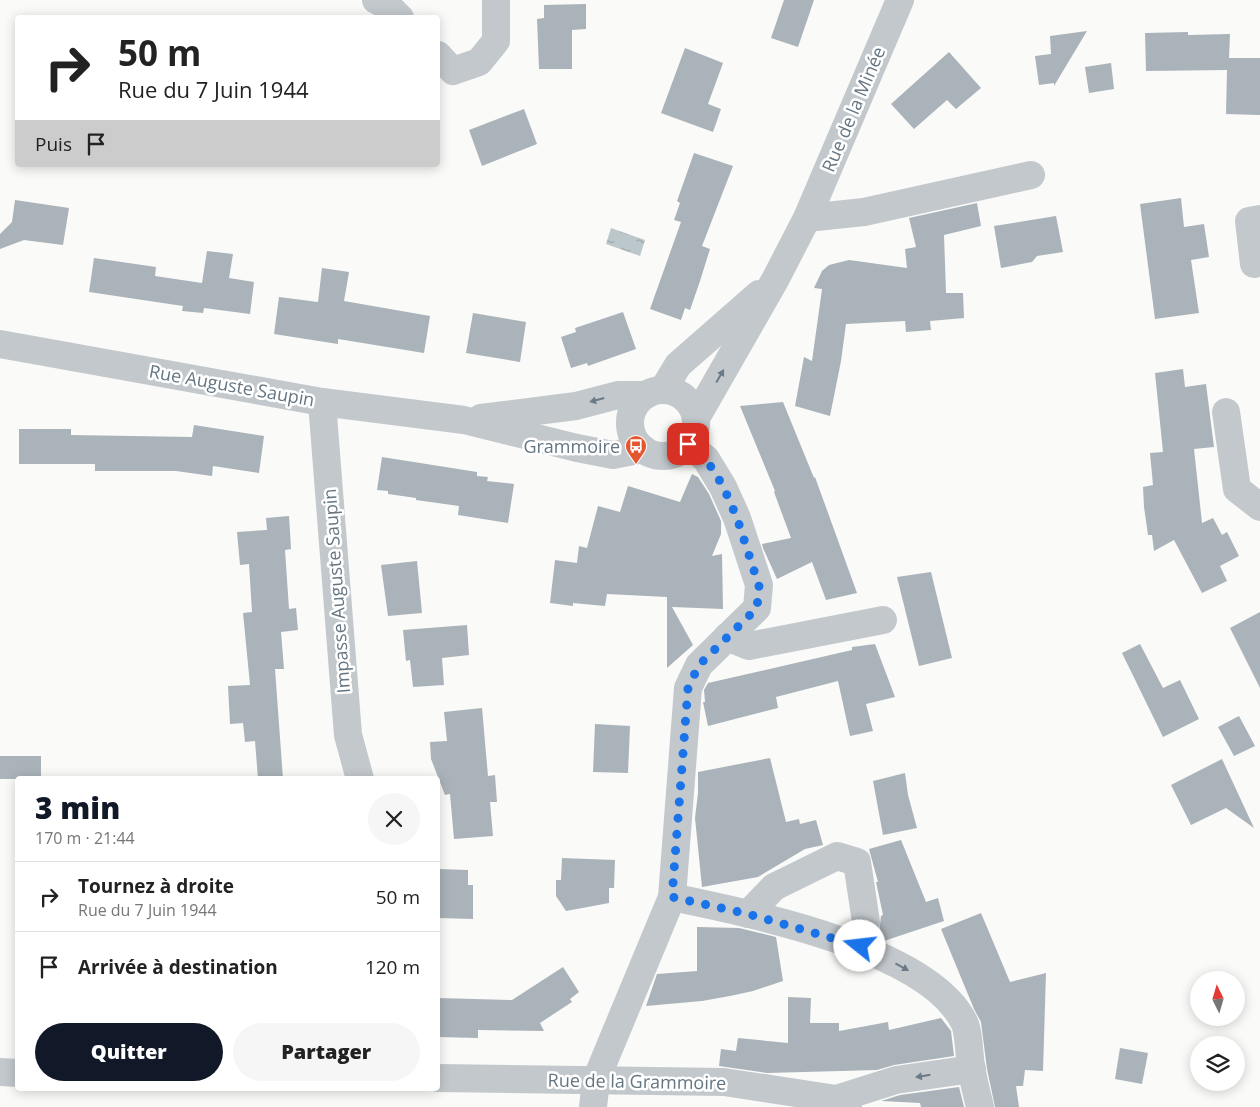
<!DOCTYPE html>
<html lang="fr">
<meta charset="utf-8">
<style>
:root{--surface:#fff;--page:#f6f6f6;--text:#222;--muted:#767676;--line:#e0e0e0;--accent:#111827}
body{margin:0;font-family:"Open Sans",sans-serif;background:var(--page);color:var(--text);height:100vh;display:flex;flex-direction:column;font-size:19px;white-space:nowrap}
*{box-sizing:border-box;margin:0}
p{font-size:16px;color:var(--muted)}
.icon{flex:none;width:28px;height:28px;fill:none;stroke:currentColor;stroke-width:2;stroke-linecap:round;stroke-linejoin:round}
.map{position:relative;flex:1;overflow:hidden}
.sheet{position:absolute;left:15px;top:776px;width:425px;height:315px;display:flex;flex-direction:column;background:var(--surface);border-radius:5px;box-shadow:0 2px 12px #0003}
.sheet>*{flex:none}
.top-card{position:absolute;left:15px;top:15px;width:425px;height:152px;border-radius:5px;box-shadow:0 2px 12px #0003;background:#fff;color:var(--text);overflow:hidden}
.needle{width:32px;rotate:355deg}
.fabs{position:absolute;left:1190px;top:971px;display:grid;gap:10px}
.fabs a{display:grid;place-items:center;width:55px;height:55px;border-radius:50%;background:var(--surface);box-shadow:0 2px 12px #0003;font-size:25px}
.pin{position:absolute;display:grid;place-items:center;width:42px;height:42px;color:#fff;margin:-21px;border-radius:10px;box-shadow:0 2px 8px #0006}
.me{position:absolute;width:55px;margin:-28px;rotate:286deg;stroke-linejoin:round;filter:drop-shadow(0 0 4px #0008)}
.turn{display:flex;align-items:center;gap:18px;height:105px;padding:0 20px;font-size:22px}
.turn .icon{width:65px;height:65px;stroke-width:2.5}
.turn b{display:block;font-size:35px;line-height:42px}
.then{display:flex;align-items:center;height:48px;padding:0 20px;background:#0003;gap:10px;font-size:19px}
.round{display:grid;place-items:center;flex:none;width:52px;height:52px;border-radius:26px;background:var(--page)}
.summary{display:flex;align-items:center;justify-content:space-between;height:85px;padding:0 20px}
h1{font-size:30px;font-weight:800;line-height:38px;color:var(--accent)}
.action{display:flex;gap:10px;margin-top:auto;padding:10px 20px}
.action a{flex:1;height:58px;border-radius:30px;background:var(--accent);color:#fff;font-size:20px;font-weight:800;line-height:58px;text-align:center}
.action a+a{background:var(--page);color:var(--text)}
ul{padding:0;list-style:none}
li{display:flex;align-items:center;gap:15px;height:70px;padding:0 20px;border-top:1px solid var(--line)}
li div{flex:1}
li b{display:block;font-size:19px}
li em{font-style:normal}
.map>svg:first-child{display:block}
</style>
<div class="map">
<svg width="1260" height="1107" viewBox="0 0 1260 1107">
<defs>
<pattern id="water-ripples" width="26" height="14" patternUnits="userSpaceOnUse" patternTransform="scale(1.25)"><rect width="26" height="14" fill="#bbc7cb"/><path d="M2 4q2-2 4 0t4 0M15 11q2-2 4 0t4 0" fill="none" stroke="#9ca6aa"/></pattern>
</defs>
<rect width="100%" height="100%" fill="#fafaf8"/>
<polygon fill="url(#water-ripples)" points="611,228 645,240 640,256 606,244"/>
<g fill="#aab3b9">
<polygon points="784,0 814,0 798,47 771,38"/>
<polygon points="586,4 586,29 572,30 572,69 539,69 537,19 544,18 544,5"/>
<polygon points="1087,31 1054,86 1054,83 1039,85 1035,56 1051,54 1050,36"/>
<polygon points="1188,32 1188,35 1230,34 1229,58 1260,58 1260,115 1226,114 1227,70 1146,71 1145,33"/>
<polygon points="685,48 723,63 708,104 721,109 713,132 661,113"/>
<polygon points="949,52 981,88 956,109 947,100 914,129 891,104"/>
<polygon points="1111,63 1114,89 1089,93 1085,67"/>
<polygon points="524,109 537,144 482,166 469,130"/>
<polygon points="694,153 733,166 702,246 710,249 700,281 690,310 685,308 681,320 650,309 681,222 674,220 680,203 677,201"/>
<polygon points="1181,198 1184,227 1204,224 1209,257 1191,260 1199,313 1155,319 1140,204"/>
<polygon points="15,200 69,208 63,245 24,240 0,249 0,234 12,222"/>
<polygon points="977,203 981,226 944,235 946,293 963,293 964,318 930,321 931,330 906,332 905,321 846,324 841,361 830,416 795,406 804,357 812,361 822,289 814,288 822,271 829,265 849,260 907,268 905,249 916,247 909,218"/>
<polygon points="1056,216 1063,252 1037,256 1032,262 1001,268 994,226"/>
<polygon points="207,251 233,254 229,278 254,282 250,314 204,308 203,313 182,311 183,306 89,292 94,258 156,267 155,276 202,283"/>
<polygon points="322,268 349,272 344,301 430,316 424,353 338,339 338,344 274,334 279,297 318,302"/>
<polygon points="623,312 636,349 588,366 587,363 571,368 561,337 576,332 575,328"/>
<polygon points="473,313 526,322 520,362 466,353"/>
<polygon points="1183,369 1185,387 1206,384 1214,447 1194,449 1202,523 1213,518 1222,535 1227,532 1239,556 1220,566 1227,581 1202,593 1174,540 1154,551 1152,535 1148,535 1144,507 1143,487 1153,485 1150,453 1163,452 1155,373"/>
<polygon points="783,402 814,478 815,477 857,593 826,600 812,562 777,579 763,548 762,544 791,538 774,492 775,491 740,406"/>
<polygon points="194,425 264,436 259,473 213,466 212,476 176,471 95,471 95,464 19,464 19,429 71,429 71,435 192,437"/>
<polygon points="382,457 477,472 477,476 488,477 487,481 514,484 508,523 458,515 459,506 416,500 416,498 388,494 388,491 377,490"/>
<polygon points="692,474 698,477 709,494 721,521 721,534 712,556 722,554 723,609 672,607 693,645 667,668 667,597 607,594 605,606 573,603 573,606 550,603 555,560 577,563 579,546 587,548 598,506 620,512 628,486 680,502"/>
<polygon points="289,516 291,549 285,550 289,609 296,608 298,630 281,632 284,669 275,669 283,779 258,779 255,741 245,742 243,723 230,724 228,686 250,685 243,613 252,612 249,564 240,565 237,532 267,530 266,518"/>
<polygon points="417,561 422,613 388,616 381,565"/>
<polygon points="931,572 952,658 919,666 897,577"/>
<polygon points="1260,612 1260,688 1230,628"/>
<polygon points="467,625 469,655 442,658 444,685 413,687 410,660 406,661 403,630"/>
<polygon points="875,644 895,697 866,704 873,731 850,736 838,681 776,697 778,708 708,726 703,702 705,702 704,690 708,683 852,650 852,647"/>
<polygon points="1140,644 1163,688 1180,680 1199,719 1163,737 1122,653"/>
<polygon points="482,708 488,776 495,775 497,802 490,802 493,836 454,839 450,794 445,795 431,759 430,742 447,741 444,712"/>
<polygon points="1239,716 1255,746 1234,756 1218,727"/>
<polygon points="595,724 630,726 628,773 593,772"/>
<rect x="0" y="756" width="41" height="23"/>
<polygon points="770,758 786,822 799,819 800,824 816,820 823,845 805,849 758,877 702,887 695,818 698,793 698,772"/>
<polygon points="1222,759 1254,828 1226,808 1191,825 1171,785"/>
<polygon points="905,773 908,795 917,828 883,835 873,781"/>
<polygon points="901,840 926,902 938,898 944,921 884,941 881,940 879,933 881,916 883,915 876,882 878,882 869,849"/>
<polygon points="562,858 615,860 614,888 609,888 609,903 566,911 556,896 556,880 561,880"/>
<polygon points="438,869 468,870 468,885 473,885 473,919 438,918"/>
<polygon points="981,913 1010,982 1046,973 1043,1071 1025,1070 1023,1086 1016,1086 1019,1107 995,1107 987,1069 981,1022 974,1009 941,929"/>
<polygon points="697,927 739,928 776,937 783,981 753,991 730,996 702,1001 646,1006 657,974 697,971"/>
<polygon points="563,967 579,992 570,999 572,1002 540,1023 544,1031 478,1030 478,1038 438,1037 438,998 512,1000"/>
<polygon points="788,997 811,998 810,1023 839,1023 839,1031 888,1022 889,1030 941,1018 951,1031 954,1056 894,1065 877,1070 767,1073 719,1066 721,1049 736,1051 738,1038 788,1043"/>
<polygon points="1120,1048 1148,1053 1142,1084 1115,1079"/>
<polygon points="959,1087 964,1107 921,1107 920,1103 881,1101 900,1095"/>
</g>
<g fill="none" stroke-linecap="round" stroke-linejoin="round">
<g stroke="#c3c8cc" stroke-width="28">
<polyline points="376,0 388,6 400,18"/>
<polyline points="438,55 453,71 479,62 496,41 496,0"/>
<polyline points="807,218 864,212 1031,175"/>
<polyline points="1254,264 1249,221 1260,219"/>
<polyline points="0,344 322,402 464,420 577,448 613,455 643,449"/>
<polyline points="663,390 678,365 759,294"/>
<circle cx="663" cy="423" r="33"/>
<polyline points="322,402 348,735 360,779"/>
<polyline points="1226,412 1237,489 1260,507"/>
<polyline points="481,418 576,406 618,395 645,395"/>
<polyline points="696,418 775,280 807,218 900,0"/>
<polyline points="727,637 749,646 883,620"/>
<path d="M672 897C747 913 928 948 964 1022 969 1031 969 1055 971 1066 973 1080 977 1094 980 1107"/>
<polyline points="748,914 774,887 837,856 857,862 866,922 860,947"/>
<polyline points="0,1072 18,1073"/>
<polyline points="438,1078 724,1082 836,1099 848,1107"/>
<polyline points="836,1099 896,1080 972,1069"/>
<polyline points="593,1107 596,1080 672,897 688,688 699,665 757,608 759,585 737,518 723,487 706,459 688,444"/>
</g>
</g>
<defs><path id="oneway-solid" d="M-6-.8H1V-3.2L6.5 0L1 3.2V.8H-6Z" transform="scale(1.25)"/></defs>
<g fill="#6a7a87">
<use href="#oneway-solid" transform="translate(720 376) rotate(-60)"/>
<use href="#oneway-solid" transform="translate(597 400) rotate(165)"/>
<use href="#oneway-solid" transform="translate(902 967) rotate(29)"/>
<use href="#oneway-solid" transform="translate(923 1076) rotate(171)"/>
</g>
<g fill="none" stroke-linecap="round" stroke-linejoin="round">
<polyline stroke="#1a73e8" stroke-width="9" stroke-dasharray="0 16.2" points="688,444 706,459 723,486 737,518 759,586 757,608 699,665 688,688 672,897 748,914 860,946"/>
</g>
<defs>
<g id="bus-pin" transform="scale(1.125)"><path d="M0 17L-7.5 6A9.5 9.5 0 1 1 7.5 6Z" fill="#e4572e" stroke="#fff"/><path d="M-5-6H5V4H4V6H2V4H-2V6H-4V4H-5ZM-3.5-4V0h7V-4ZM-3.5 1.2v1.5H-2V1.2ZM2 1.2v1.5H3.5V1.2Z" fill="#fff"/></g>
</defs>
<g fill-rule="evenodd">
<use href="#bus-pin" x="636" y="446"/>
</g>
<g text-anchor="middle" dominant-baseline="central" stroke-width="5" stroke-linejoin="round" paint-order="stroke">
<g font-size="18" fill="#657683" stroke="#fff">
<text transform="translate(853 109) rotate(-67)">Rue de la Minée</text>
<text transform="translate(232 385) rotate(10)">Rue Auguste Saupin</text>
<text transform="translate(336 591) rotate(-94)">Impasse Auguste Saupin</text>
<text transform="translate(637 1081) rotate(1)">Rue de la Grammoire</text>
</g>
<g font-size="18" fill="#657683" stroke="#fff" text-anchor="end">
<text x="620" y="446">Grammoire</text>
</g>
</g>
</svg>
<div class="fabs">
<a><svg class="needle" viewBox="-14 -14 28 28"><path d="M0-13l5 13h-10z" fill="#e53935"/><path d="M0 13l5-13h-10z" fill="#767676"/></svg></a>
<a><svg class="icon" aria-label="layers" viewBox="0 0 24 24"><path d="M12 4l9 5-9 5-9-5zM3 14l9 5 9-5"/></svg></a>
</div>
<div class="pin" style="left:688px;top:444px;background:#d93025"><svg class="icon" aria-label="arrive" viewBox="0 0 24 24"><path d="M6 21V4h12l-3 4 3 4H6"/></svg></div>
<svg class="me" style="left:860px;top:946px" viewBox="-20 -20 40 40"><circle r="19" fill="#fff"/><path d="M0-13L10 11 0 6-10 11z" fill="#1a73e8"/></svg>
<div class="top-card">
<div class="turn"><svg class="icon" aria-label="right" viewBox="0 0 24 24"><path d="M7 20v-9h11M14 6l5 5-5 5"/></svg><div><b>50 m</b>Rue du 7 Juin 1944</div></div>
<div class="then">Puis<svg class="icon" aria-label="arrive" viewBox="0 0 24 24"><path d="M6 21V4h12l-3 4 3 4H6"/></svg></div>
</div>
<section class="sheet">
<div class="summary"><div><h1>3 min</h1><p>170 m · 21:44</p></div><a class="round"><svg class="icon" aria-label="close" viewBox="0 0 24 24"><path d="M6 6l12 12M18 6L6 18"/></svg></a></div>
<ul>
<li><svg class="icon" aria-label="right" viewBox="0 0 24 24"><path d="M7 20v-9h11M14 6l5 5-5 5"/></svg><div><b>Tournez à droite</b><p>Rue du 7 Juin 1944</p></div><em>50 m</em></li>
<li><svg class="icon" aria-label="arrive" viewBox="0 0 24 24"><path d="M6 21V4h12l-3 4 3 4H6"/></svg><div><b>Arrivée à destination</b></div><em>120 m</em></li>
</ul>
<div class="action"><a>Quitter</a><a>Partager</a></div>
</section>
</div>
